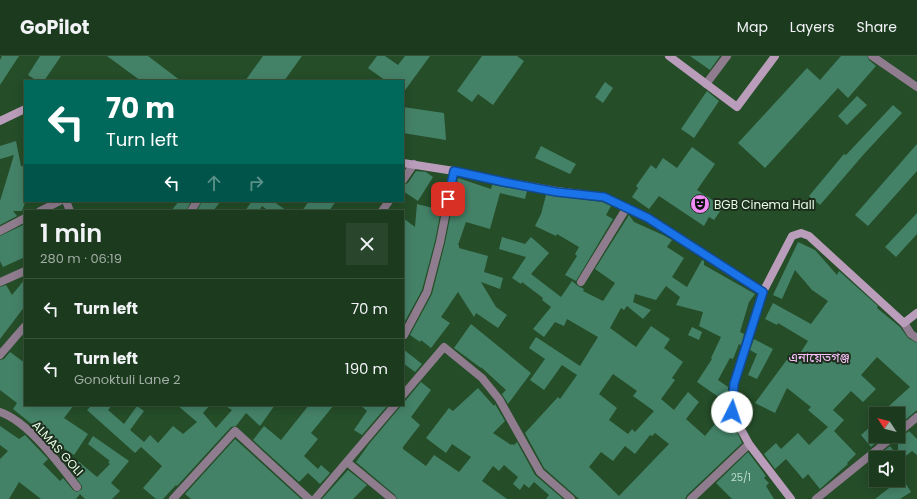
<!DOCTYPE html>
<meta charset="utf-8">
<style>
:root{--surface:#1c3a1e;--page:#29452b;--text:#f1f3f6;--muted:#a0ada4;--line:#3a543c}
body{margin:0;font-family:Poppins,"Noto Sans Bengali",sans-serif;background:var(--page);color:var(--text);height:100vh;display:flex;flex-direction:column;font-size:15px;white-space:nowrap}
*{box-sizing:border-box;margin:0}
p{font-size:13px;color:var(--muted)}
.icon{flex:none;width:22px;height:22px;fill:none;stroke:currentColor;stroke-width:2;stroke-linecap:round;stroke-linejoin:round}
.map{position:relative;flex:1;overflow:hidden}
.panel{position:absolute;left:24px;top:154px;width:380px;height:196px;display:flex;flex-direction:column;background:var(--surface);border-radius:0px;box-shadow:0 2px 10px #0003,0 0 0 1px var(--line)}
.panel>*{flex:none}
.guide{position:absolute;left:24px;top:24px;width:380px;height:122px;border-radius:0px;box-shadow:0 2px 10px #0003,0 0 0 1px var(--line);background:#00695c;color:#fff;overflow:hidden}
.needle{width:26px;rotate:306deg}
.tools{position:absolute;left:869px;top:351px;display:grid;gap:8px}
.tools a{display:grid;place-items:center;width:36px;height:36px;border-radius:0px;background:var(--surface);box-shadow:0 2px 10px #0003,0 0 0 1px var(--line);font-size:20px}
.pin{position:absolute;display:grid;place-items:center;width:34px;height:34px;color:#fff;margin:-17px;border-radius:8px;box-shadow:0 2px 6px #0006}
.me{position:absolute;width:44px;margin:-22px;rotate:4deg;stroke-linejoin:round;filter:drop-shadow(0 0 3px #0008)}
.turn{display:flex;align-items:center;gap:14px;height:84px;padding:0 16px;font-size:18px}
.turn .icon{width:52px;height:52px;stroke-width:2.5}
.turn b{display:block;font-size:28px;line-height:34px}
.lanes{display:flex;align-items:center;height:38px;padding:0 16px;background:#0003;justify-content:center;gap:20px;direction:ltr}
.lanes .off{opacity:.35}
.round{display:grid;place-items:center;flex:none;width:42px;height:42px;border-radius:0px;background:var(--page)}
.head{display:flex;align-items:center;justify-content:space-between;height:68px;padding:0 16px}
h1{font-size:24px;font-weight:600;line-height:30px}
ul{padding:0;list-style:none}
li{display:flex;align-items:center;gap:12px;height:60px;padding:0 16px;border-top:1px solid var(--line)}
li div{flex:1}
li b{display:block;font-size:15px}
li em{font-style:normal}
header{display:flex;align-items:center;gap:24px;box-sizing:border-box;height:56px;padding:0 20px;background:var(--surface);border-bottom:1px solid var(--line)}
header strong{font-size:19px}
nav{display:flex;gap:22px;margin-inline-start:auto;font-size:14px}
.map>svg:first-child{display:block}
</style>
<header>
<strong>GoPilot</strong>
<nav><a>Map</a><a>Layers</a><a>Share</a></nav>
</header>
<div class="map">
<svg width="917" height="443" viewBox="0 0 917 443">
<rect width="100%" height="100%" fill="#254d28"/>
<g fill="#448268" fill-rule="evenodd">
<polygon points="2,0 19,0 0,29 0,4"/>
<polygon points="40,0 61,0 44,25 37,25 28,19"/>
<polygon points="107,0 148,0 181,25 141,25"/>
<polygon points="263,0 302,0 284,25 245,25"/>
<polygon points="377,0 385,0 398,9 405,0 430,0 403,37 403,25 386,25 368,12"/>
<polygon points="482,0 517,0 524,5 493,49 478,38 472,46 457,35"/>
<polygon points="690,0 720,0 710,14"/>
<polygon points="841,0 867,0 869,4 876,10 848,42 838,32 765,112 738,87 807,12 820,24"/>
<polygon points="605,26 613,32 603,47 595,41"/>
<polygon points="707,35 719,45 694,82 681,73"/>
<polygon points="857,40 867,49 847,69 838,60"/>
<polygon points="893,49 902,57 864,98 820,149 809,140 844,98 846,99"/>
<polygon points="403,51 444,57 446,84 403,77"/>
<polygon points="16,85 21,110 25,111 25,146 22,155 13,155 17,160 0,169 0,145 14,99 0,103 0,90"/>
<polygon points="917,88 917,115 868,170 855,159"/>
<polygon points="541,90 576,108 570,118 535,102"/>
<polygon points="692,91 715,108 697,134 723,151 714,164 709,161 704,170 659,140 649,153 632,141 638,132 636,130 651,109 656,113 663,102 677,112"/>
<polygon points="416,115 426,116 433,121 418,145 403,135 403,129 408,127"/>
<polygon points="458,122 491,133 492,129 527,135 525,143 500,137 490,173 466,166 458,189 459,189 459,192 488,200 484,216 503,222 500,233 481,226 496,251 507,259 498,272 476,257 474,261 458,236 441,261 450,267 431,292 421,284 420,286 410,279 432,238 445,187"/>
<polygon points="546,139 602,146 611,150 606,159 613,163 576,225 565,219 577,200 575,198 579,191 557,178 556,180 535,170 541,158"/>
<polygon points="179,145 191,145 186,155 171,155"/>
<polygon points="202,145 221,145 213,155 197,155"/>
<polygon points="252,145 273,145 287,155 269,155 262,150 259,155 245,155"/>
<polygon points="309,145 336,145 329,155 302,155"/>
<polygon points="417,148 441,154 435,185 422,234 403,269 403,162 415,171"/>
<polygon points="917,157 917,178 896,201 885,191"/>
<path d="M629 159 634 166 663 179 672 184 667 191 684 202 672 221 687 231 702 204 704 205V209L755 238 749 246 740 276 744 278 741 289 739 288 733 303 730 302 718 324 728 331V336L723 344 697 326 712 303 711 302 721 281 699 270 703 256 676 249 680 241 666 230 656 244 635 238 633 246 651 254 643 263 627 250 624 254 621 252 610 272 636 291 651 270 670 283 664 292 683 306 672 322 675 324 661 343 674 354 688 336 699 346 686 363 705 380 719 363 738 378 742 387 687 439 685 443H579L544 412 525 377 558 341 560 343 577 319 562 309 544 334 530 324 545 303 529 292 536 281 580 310 598 281 567 263 564 270 555 266 544 281 533 273 551 251 542 244 543 242 522 226 521 228 512 222 526 201 499 193 502 181 525 188 531 181 549 197 531 218 561 241 572 225 578 230 584 233 583 235 603 245 615 227 595 213ZM613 318 637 335 633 340 654 355 635 376 632 373 628 378 609 364 617 352 599 338ZM655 377 669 388 619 440 589 411 601 396 613 405 625 390 635 398 650 379 652 380Z"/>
<polygon points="23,169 25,173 25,201 3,211 0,205 0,180"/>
<polygon points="798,186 815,194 837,219 839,215 878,250 877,252 900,271 908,282 917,287 917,354 898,370 898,358 880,358 910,331 877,301 861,319 876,333 863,346 851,335 833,354 844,364 834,375 856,398 847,407 848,408 820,433 808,418 803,423 786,403 775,413 764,398 776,387 781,393 798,377 809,389 828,371 808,354 811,351 787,332 775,357 755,347 791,298 797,302 808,285 778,267 777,269 765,263 773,247 811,268 828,245 812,234 795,214 782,243 773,239"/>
<polygon points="25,223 25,250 0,283 0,231 6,229 12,239"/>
<polygon points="471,268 531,317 508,348 502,338 506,334 481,311 481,312 454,292"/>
<polygon points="692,271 702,276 699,284 688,279"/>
<polygon points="754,283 773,293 757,323 748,319 757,298 750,294"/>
<polygon points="403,293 422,308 415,316 403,307"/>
<polygon points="10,296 25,307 25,349 74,349 64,362 88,378 74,399 37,375 33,371 34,370 13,353 17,347 0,334 0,304 4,303"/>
<polygon points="421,326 431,334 411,361 420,369 403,391 403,393 426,410 434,399 459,416 471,401 452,388 446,397 426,382 449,352 453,355 478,332 494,350 495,348 505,365 493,377 511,389 512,388 514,389 517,386 535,419 563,443 546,443 549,439 534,426 529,432 524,428 520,434 513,428 518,421 504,409 499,415 493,410 482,425 507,443 397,443 395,439 356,406 369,388"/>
<polygon points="92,349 112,349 108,354 124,368 137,350 144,355 130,374 144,386 150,379 158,387 173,370 183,378 197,366 177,349 210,349 203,357 216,372 232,354 224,349 275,349 260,370 246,357 236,370 231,371 177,430 176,429 163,443 156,443 143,432 162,410 141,391 135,397 87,354"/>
<polygon points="309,349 334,349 311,377 318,383 304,400 318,413 321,409 330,417 320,428 308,417 299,426 253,384 264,370 281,384"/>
<polygon points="360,349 388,349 362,379 354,374 367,355"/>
<polygon points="872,369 876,374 876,380 884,380 871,391 861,379"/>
<polygon points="0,370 19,383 25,379 48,403 43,408 60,425 63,422 73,434 77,436 82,433 82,430 70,413 78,405 97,421 110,408 108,406 110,405 88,388 93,380 129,405 111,427 120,435 112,443 85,443 80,438 76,443 41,443 19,426 9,443 0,443 0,403 8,395 0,389"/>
<polygon points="909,375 917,383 917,399 912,395 898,406 898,402 885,402 881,397 890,390 898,400 898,384"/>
<polygon points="235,383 301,443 191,443 185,438"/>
<polygon points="748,396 766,420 764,422 769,427 766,430 774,443 732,443 716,427"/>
<polygon points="348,414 367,429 353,443 322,443"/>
<polygon points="902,422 911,436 900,443 875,443"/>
</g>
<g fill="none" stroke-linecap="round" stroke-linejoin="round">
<g stroke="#8f7d8f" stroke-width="8">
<polyline points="872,0 917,31"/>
<polyline points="706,28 727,0"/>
<polyline points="403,124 414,108"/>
<polyline points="66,145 70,155"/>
<polyline points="40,155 60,145"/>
<polyline points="191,155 197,145"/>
<polyline points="382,155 389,145"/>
<polyline points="0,175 25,162"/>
<polyline points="0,226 25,215"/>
<polyline points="581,226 627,151"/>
<polyline points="904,267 911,278 917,282"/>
<polyline points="404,279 427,236 440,186 454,115"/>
<polyline points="0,299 25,270"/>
<polyline points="403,339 444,291 482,322 499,343 540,416 571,443"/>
<path d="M0 356C29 366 59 408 77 431"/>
<polyline points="898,377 917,361"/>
<polyline points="347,406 392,443"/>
<polyline points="173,443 235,375 309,443"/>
<polyline points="315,443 395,349"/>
<polyline points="691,443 749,388"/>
<polyline points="816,443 894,380"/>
</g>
<g stroke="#b99dba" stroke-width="8">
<polyline points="669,0 737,51 775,0"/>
<polyline points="0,65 25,53"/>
<polyline points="403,107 454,115 504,126 557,135 604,141 648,162 763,236"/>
<polyline points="791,443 749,388 732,357 734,328 763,236 792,180 801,177 809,180 904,267 917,257"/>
</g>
</g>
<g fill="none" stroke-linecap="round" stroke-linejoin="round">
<g stroke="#114b97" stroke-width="10">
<polyline id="route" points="448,143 454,115 504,126 557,136 604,141 648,162 763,236 734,328 732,356"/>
</g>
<use href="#route" stroke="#1a73e8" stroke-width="7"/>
</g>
<defs>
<g id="theatre-disc" transform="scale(1)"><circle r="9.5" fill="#f08bf6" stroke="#1d2e1d"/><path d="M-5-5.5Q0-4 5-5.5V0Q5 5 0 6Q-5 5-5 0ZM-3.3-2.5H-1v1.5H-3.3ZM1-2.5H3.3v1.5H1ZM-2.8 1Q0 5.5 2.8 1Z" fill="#111"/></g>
</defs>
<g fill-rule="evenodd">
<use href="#theatre-disc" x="700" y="148"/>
</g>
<g text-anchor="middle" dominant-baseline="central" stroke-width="4" stroke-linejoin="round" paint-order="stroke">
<g font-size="10" fill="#bddec6">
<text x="741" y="421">25/1</text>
</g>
<g font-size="12" fill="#e5fce5" stroke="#1d2e1d" text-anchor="start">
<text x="714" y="148">BGB Cinema Hall</text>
</g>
<g font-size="12" fill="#e5fce5" stroke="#1d2e1d">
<text transform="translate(58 392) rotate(48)">ALMAS GOLI</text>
</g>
<g font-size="13" fill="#fac1fc" stroke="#1d2e1d">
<text x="819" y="301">এনায়েতগঞ্জ</text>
</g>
</g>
</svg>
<div class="tools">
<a><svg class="needle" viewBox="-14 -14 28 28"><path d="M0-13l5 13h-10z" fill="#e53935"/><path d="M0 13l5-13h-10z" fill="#a0ada4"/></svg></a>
<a><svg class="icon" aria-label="sound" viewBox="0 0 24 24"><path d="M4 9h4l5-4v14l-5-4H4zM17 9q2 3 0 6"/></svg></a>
</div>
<div class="pin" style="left:448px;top:143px;background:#d93025"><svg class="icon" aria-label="arrive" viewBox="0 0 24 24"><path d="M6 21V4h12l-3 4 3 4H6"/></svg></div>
<svg class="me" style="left:732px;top:356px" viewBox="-20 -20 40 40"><circle r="19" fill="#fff"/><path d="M0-13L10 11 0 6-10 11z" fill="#1a73e8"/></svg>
<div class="guide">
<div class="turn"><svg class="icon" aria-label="left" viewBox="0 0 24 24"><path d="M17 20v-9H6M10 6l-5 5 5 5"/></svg><div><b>70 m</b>Turn left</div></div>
<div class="lanes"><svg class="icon" aria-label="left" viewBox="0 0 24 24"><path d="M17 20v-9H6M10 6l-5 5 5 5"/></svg><svg class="icon off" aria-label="ahead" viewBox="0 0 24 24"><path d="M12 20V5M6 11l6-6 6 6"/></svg><svg class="icon off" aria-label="right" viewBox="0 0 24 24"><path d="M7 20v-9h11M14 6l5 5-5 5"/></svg></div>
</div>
<section class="panel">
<div class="head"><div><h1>1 min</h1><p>280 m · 06:19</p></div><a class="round"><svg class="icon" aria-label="close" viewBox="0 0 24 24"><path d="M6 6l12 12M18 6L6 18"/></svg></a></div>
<ul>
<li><svg class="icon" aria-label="left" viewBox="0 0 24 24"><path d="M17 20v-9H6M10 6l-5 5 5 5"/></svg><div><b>Turn left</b></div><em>70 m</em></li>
<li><svg class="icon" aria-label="left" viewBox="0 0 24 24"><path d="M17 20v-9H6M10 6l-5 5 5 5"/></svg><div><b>Turn left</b><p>Gonoktuli Lane 2</p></div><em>190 m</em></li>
</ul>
</section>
</div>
